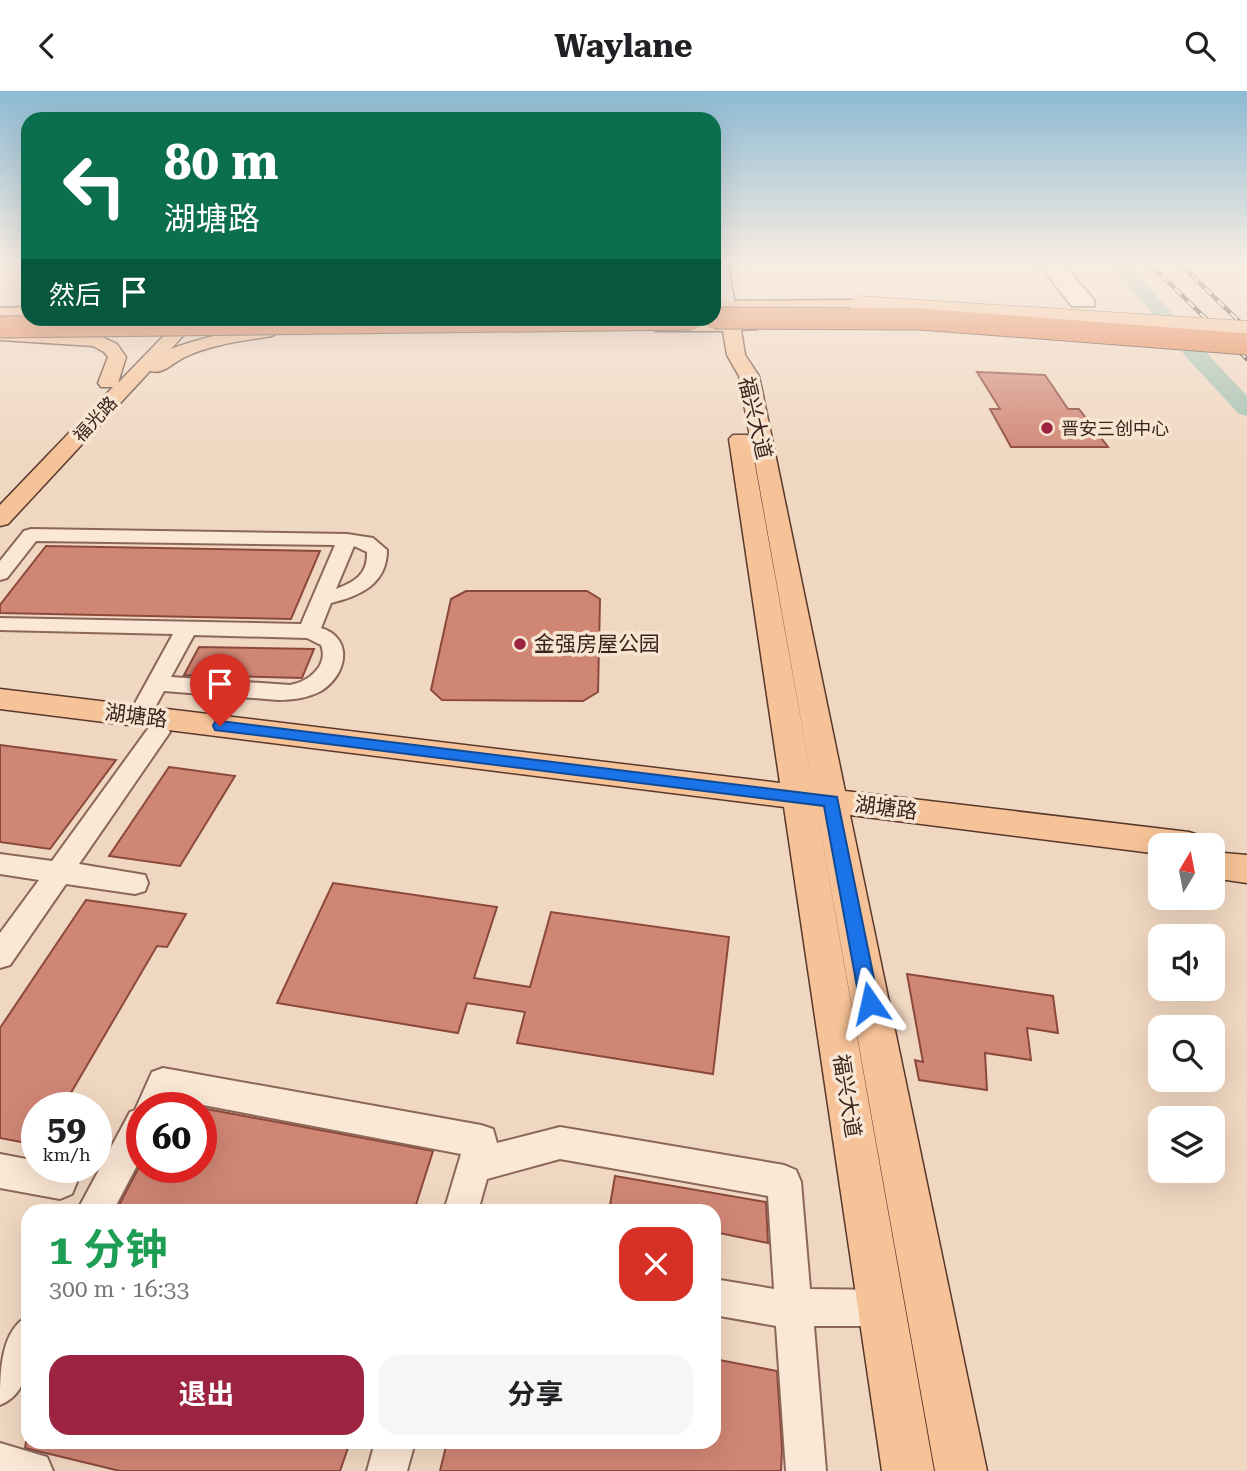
<!DOCTYPE html>
<html lang="zh">
<meta charset="utf-8">
<style>
:root{--surface:#fff;--page:#f6f6f6;--text:#202124;--muted:#757577;--accent:#9d2441}
body{margin:0;font-family:"Roboto Serif","Noto Sans SC",serif;background:var(--page);color:var(--text);height:100vh;display:flex;flex-direction:column;font-size:26px;white-space:nowrap}
*{box-sizing:border-box;margin:0}
p{font-size:23px;color:var(--muted)}
.icon{flex:none;width:38px;height:38px;fill:none;stroke:currentColor;stroke-width:2;stroke-linecap:round;stroke-linejoin:round}
.map{position:relative;flex:1;overflow:hidden}
.drawer{position:absolute;left:21px;top:1113px;width:700px;height:245px;display:flex;flex-direction:column;background:var(--surface);border-radius:21px;box-shadow:0 7px 28px #0002}
.drawer>*{flex:none}
.hud{position:absolute;left:21px;top:21px;width:700px;height:214px;border-radius:21px;box-shadow:0 7px 28px #0002;background:#0b6e4f;color:#fff;overflow:hidden}
.needle{width:46px;rotate:10deg}
.fabs{position:absolute;left:1148px;top:742px;display:grid;gap:14px}
.fabs a{display:grid;place-items:center;width:77px;height:77px;border-radius:14px;background:var(--surface);box-shadow:0 7px 28px #0002;font-size:35px}
.speed{position:absolute;left:21px;top:1001px;display:flex;gap:14px;font-size:35px;font-weight:700;text-align:center}
.speed>*{display:grid;place-content:center;width:91px;height:91px;border-radius:50%;background:var(--surface);box-shadow:0 7px 28px #0002;line-height:1}
.speed small{font-size:18px;font-weight:400}
.speed .limit{border:10px solid #d22;background:#fff;color:#111}
.pin{position:absolute;display:grid;place-items:center;width:60px;height:60px;color:#fff;margin:-72px -30px;border-radius:50% 50% 50% 0;rotate:-45deg;box-shadow:0 0 7px #0007}
.pin .icon{rotate:45deg}
.me{position:absolute;width:77px;margin:-38px;rotate:349deg;stroke-linejoin:round;filter:drop-shadow(0 0 5px #0008)}
.turn{display:flex;align-items:center;gap:24px;height:147px;padding:0 28px;font-size:32px}
.turn .icon{width:91px;height:91px;stroke-width:2.5}
.turn b{display:block;font-size:49px;line-height:60px}
.then{display:flex;align-items:center;height:66px;padding:0 28px;background:#0003;gap:14px;font-size:26px}
.round{display:grid;place-items:center;flex:none;width:74px;height:74px;border-radius:21px;background:var(--page)}
.head{display:flex;align-items:center;justify-content:space-between;height:119px;padding:0 28px}
h1{font-size:42px;font-weight:700;line-height:52px;color:#1e9e55}
.cta{display:flex;gap:14px;margin-top:auto;padding:14px 28px}
.cta a{flex:1;height:80px;border-radius:21px;background:var(--accent);color:#fff;font-size:28px;font-weight:700;line-height:80px;text-align:center}
.cta a+a{background:var(--page);color:var(--text)}
header{display:flex;justify-content:space-between;align-items:center;height:91px;padding:0 28px;background:var(--surface);font-size:32px;font-weight:700}
.map>svg:first-child{display:block}
</style>
<header><svg class="icon" aria-label="back" viewBox="0 0 24 24"><path d="M15 5l-7 7 7 7"/></svg>Waylane<svg class="icon" aria-label="search" viewBox="0 0 24 24"><circle cx="10" cy="10" r="6"/><path d="M15 15l6 6"/></svg></header>
<div class="map">
<svg width="1247" height="1380" viewBox="0 0 1247 1380">
<rect width="100%" height="100%" fill="#f0d7c1"/>
<g fill="none" stroke-linecap="round" stroke-linejoin="round">
<path fill="#a4c2b3" fill-rule="evenodd" d="M1108 172H1126C1168 216 1205 262 1247 305V325L1239 323 1186 266 1148 217Z"/>
</g>
<g fill="#d08675" stroke="#8b493c" stroke-width="2">
<polygon points="977,281 1045,284 1068,318 1079,318 1108,356 1011,356 990,318 1000,318"/>
<polygon points="46,455 320,460 291,528 0,522 0,514"/>
<polygon points="466,500 587,500 600,508 598,601 583,610 442,609 431,599 451,508"/>
<polygon points="199,556 314,558 302,587 184,584"/>
<polygon points="0,654 116,669 50,758 0,751"/>
<polygon points="169,676 235,685 180,775 109,765"/>
<polygon points="333,792 497,816 474,887 530,896 551,821 729,846 713,983 517,952 525,921 467,912 458,942 277,912"/>
<polygon points="86,809 186,823 167,856 157,855 62,1017 37,1017 37,1054 0,1047 0,937"/>
<polygon points="907,883 1053,905 1058,942 1027,937 1031,969 985,962 987,999 919,989 915,969 923,971"/>
<polygon points="201,1017 433,1060 414,1120 116,1120 139,1076 201,1076"/>
<polygon points="615,1085 766,1111 768,1152 714,1141 714,1120 609,1120"/>
<polygon points="714,1268 777,1280 782,1358 781,1380 440,1380 447,1351 714,1351"/>
<polygon points="26,1351 350,1351 340,1380 120,1380 25,1357"/>
</g>
<g fill="none" stroke-linecap="round" stroke-linejoin="round">
<g stroke="#8b6758" stroke-width="4">
<g id="minor">
<polygon points="715,172 727,172 735,215 733,218 723,218 721,215"/>
<polygon points="1038,172 1062,172 1094,209 1094,215 1072,215"/>
<path d="M31 438 347 443 373 447 387 459C387 493 360 505 331 512L321 537C354 547 347 584 321 600 308 607 292 609 278 609L164 600 147 631 139 633 131 631 128 625 173 543 0 539V527L301 533 335 454 36 450 7 487 0 489V470L24 440ZM354 455 367 461C368 483 355 491 336 498ZM194 544 307 547 321 554C329 574 309 591 290 594L171 586Z"/>
<polygon points="158,633 166,635 170,641 79,773 145,784 148,792 145,800 135,803 66,793 10,874 0,877 0,842 39,789 0,783 0,763 52,770 150,635"/>
<polygon points="163,977 481,1034 493,1038 497,1052 560,1036 784,1074 796,1079 801,1091 810,1198 882,1199 895,1204 900,1217 895,1230 882,1235 814,1235 826,1380 786,1380 776,1235 714,1224 714,1188 774,1198 768,1105 560,1068 487,1088 478,1120 444,1120 461,1063 171,1008 167,1017 142,1017 142,1065 113,1120 77,1120 130,1021 135,1019 152,981"/>
<polygon points="0,1063 37,1070 37,1076 65,1076 72,1079 77,1091 72,1103 60,1108 0,1097"/>
<path d="M28 1225C28 1257 35 1300 0 1314 0 1282 0 1240 28 1225Z"/>
<polygon points="375,1351 415,1351 407,1380 367,1380"/>
<polygon points="0,1352 47,1366 53,1380 0,1380"/>
</g>
</g>
<g stroke="#58372c" stroke-width="3">
<g id="major">
<polygon points="859,209 865,210 867,214 865,218 737,220 739,229 751,229 760,234 757,238 741,239 745,264 759,285 845,700 1189,741 1201,745 1206,754 1160,754 1160,763 850,724 987,1380 935,1380 817,720 934,1380 882,1380 784,716 0,618 0,598 780,692 729,348 733,344 747,344 751,348 813,696 739,285 727,264 723,240 656,240 647,235 656,230 722,229 720,220 714,219 714,211 720,210"/>
<polygon points="28,216 28,226 0,227 0,217"/>
<path d="M180 228H198L171 258C188 251 269 227 281 240L272 245C243 250 212 253 185 266 173 271 164 284 150 280L8 433 0 435V414L113 296H101L98 292 108 266 104 261 93 255 0 249V239L102 246 117 253 126 266 118 292Z"/>
<polygon points="1213,761 1247,764 1247,792 1213,787"/>
</g>
</g>
<use href="#minor" fill="#fbe7d5" fill-rule="evenodd"/>
<use href="#major" fill="#f6c297" fill-rule="evenodd"/>
<g stroke="#3a241d" stroke-width="4.5">
<g id="rail">
<polyline points="1149,172 1247,268"/>
<polyline points="1179,172 1247,238"/>
</g>
</g>
<use href="#rail" stroke="#f7e4d1" stroke-width="2.5" stroke-dasharray="9" stroke-linecap="butt"/>
<g stroke="#58372c" stroke-width="19" stroke-linecap="butt">
<polyline id="major-bridge" points="859,214 1247,239"/>
</g>
<g stroke="#58372c" stroke-width="23" stroke-linecap="butt">
<g id="highway-bridge">
<polyline points="714,227 920,228 1247,253"/>
<polyline points="0,236 692,228"/>
</g>
</g>
<use href="#major-bridge" stroke="#f6c297" stroke-width="18"/>
<use href="#highway-bridge" stroke="#e47f4d" stroke-width="21"/>
</g>
<linearGradient id="sky" x2="0" y2="1"><stop stop-color="#8dbad3"/><stop offset="0.47" stop-color="#f8ede3"/><stop offset="1" stop-color="#f8ede3" stop-opacity="0"/></linearGradient>
<rect width="1247" height="366" fill="url(#sky)"/>
<polygon fill="#1a73e8" stroke="#114b97" stroke-width="2" points="220,630 837,706 879,912 877,918 870,921 863,918 860,912 824,715 215,639 213,635 215,631"/>
<g fill="#9d2441" stroke="#f7e4d1" stroke-width="2.5">
<circle cx="1047" cy="337" r="7"/>
<circle cx="520" cy="553" r="7"/>
</g>
<g text-anchor="middle" dominant-baseline="central" stroke-width="7" stroke-linejoin="round" paint-order="stroke">
<g font-size="18" fill="#3a241d" stroke="#f7e4d1">
<text transform="translate(95 328) rotate(-47)">福光路</text>
</g>
<g font-size="18" fill="#3a241d" stroke="#f7e4d1" text-anchor="start">
<text x="1061" y="337">晋安三创中心</text>
</g>
<g font-size="21" fill="#3a241d" stroke="#f7e4d1">
<text transform="translate(755 327) rotate(77)">福兴大道</text>
<text transform="translate(136 625) rotate(7)">湖塘路</text>
<text transform="translate(886 717) rotate(7)">湖塘路</text>
<text transform="translate(847 1005) rotate(81)">福兴大道</text>
</g>
<g font-size="21" fill="#3a241d" stroke="#f7e4d1" text-anchor="start">
<text x="534" y="553">金强房屋公园</text>
</g>
</g>
</svg>
<div class="fabs">
<a><svg class="needle" viewBox="-14 -14 28 28"><path d="M0-13l5 13h-10z" fill="#e53935"/><path d="M0 13l5-13h-10z" fill="#757577"/></svg></a>
<a><svg class="icon" aria-label="sound" viewBox="0 0 24 24"><path d="M4 9h4l5-4v14l-5-4H4zM17 9q2 3 0 6"/></svg></a>
<a><svg class="icon" aria-label="search" viewBox="0 0 24 24"><circle cx="10" cy="10" r="6"/><path d="M15 15l6 6"/></svg></a>
<a><svg class="icon" aria-label="layers" viewBox="0 0 24 24"><path d="M12 4l9 5-9 5-9-5zM3 14l9 5 9-5"/></svg></a>
</div>
<div class="speed"><div>59<small>km/h</small></div><div class="limit">60</div></div>
<div class="pin" style="left:220px;top:635px;background:#d93025"><svg class="icon" aria-label="arrive" viewBox="0 0 24 24"><path d="M6 21V4h12l-3 4 3 4H6"/></svg></div>
<svg class="me" style="left:870px;top:912px" viewBox="-20 -20 40 40"><path d="M0-17L14 15 0 8-14 15z" fill="#1a73e8" stroke="#fff" stroke-width="4"/></svg>
<div class="hud">
<div class="turn"><svg class="icon" aria-label="left" viewBox="0 0 24 24"><path d="M17 20v-9H6M10 6l-5 5 5 5"/></svg><div><b>80 m</b>湖塘路</div></div>
<div class="then">然后<svg class="icon" aria-label="arrive" viewBox="0 0 24 24"><path d="M6 21V4h12l-3 4 3 4H6"/></svg></div>
</div>
<section class="drawer">
<div class="head"><div><h1>1 分钟</h1><p>300 m · 16:33</p></div><a class="round" style="background:#d93025;color:#fff"><svg class="icon" aria-label="close" viewBox="0 0 24 24"><path d="M6 6l12 12M18 6L6 18"/></svg></a></div>
<div class="cta"><a>退出</a><a>分享</a></div>
</section>
</div>
